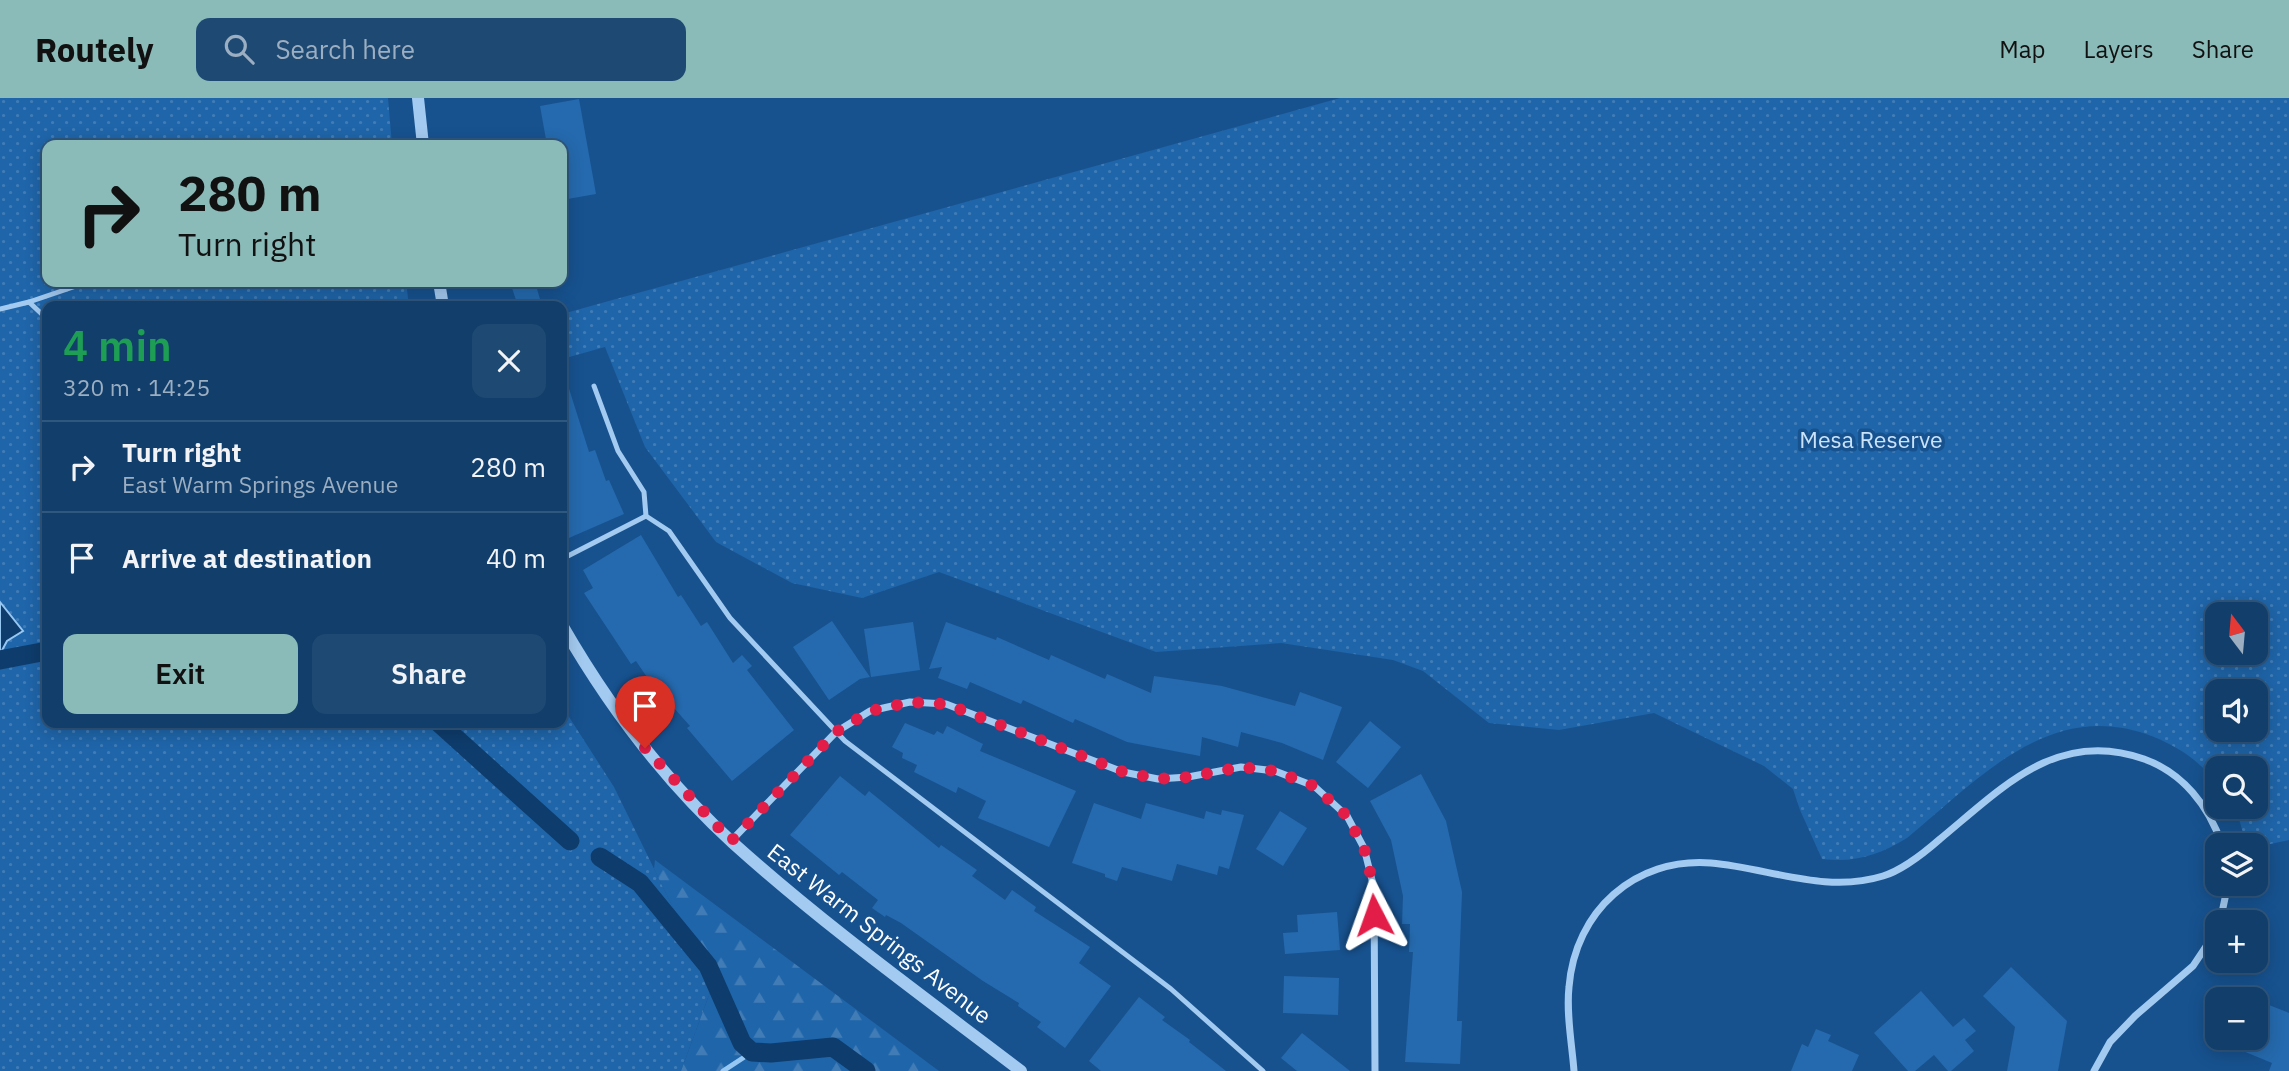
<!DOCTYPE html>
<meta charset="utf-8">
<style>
:root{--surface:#113e6b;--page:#1e4973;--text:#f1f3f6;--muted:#9caec1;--line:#30577e;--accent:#8bbbb9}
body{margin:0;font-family:"IBM Plex Sans",sans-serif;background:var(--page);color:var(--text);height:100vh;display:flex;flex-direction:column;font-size:26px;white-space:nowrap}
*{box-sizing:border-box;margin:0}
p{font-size:23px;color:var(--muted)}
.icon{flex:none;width:38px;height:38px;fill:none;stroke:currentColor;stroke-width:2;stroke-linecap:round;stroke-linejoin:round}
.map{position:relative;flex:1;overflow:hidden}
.panel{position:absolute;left:42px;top:203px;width:525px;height:427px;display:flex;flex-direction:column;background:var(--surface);border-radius:14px;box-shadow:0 4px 18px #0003,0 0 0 2px var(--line)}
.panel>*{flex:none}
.banner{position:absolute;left:42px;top:42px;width:525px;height:147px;border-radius:14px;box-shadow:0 4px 18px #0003,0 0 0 2px var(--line);background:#8bbbb9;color:#111;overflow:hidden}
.needle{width:46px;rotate:344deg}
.controls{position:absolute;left:2205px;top:504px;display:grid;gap:14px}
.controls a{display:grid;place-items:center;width:63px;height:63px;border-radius:14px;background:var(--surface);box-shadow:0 4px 18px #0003,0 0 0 2px var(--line);font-size:35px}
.pin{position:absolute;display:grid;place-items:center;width:60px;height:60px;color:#fff;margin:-72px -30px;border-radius:50% 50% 50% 0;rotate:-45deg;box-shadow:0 0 7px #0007}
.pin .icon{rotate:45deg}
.me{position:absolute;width:77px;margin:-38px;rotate:356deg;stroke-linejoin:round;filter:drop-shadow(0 0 5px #0008)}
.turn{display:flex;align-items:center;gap:24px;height:147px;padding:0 21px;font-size:32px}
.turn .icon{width:91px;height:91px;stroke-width:2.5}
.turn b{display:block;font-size:49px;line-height:60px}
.round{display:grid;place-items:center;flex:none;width:74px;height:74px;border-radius:14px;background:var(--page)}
.head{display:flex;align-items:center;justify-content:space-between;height:119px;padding:0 21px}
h1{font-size:42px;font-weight:600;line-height:52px;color:#1e9e55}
.button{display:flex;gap:14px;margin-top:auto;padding:14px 21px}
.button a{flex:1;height:80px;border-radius:14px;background:var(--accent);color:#111;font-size:28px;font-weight:600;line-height:80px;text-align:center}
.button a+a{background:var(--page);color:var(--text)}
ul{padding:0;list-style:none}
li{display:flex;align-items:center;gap:21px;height:91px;padding:0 21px;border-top:2px solid var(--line)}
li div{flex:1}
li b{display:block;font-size:26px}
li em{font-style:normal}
header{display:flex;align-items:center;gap:42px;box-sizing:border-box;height:98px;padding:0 35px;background:var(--accent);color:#111}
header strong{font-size:33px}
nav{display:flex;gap:38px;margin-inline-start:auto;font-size:24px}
.search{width:490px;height:63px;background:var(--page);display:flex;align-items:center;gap:18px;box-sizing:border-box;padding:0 24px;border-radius:14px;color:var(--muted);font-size:26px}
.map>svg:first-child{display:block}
</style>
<header>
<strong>Routely</strong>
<div class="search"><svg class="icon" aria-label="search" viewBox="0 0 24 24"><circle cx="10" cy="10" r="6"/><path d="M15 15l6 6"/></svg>Search here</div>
<nav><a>Map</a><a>Layers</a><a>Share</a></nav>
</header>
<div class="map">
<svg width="2289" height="973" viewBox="0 0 2289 973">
<defs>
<pattern id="green-dots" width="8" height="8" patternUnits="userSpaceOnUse" patternTransform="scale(1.75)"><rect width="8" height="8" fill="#1f65a9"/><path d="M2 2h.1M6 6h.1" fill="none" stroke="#417cb6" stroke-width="1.8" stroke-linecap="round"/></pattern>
<pattern id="forest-firs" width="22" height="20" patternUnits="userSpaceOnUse" patternTransform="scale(1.75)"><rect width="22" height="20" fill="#1f65a9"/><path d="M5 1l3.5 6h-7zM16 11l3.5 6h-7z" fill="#417cb6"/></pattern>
</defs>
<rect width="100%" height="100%" fill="#17528f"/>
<g fill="url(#green-dots)" fill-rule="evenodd">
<polygon points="0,0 388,0 392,47 47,47 47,184 406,184 409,208 47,208 47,625 562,625 562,608 614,689 712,889 681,973 0,973"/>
<path d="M1340 0H2289V742L2256 749 2246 747 2240 724 2232 709H2256V670H2217V686C2201 664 2179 649 2154 639 2051 598 1979 681 1907 740 1879 757 1855 765 1822 761L1800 712 1793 691 1764 668 1654 615 1559 632 1489 625 1423 573 1393 562 1281 545 1156 554 939 474 862 500 792 485 716 444 645 349 605 249 562 261V216ZM2217 516H2256V555H2217ZM2217 593H2256V632H2217Z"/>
</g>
<polygon fill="url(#forest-firs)" points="655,762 939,973 681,973 712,889 654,771"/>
<polygon fill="#0e3c6c" stroke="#96c6f2" stroke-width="2" points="0,504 23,533 7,543 0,556"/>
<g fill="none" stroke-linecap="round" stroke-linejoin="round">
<polyline stroke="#96c6f2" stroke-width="5" points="723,973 752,954"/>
<g stroke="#0e3c6c" stroke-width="19">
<polyline points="0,562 47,553"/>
<polyline points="439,625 570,743"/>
<polyline points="600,759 640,785 708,868 742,945 752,954 771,955 833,949 866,973"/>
</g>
</g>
<g fill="#256aae">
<polygon points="579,1 596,96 562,102 562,47 547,47 540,8"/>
<polygon points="510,184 535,184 542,208 518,208"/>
<polygon points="562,278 565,278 589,354 595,352 606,383 609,382 624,416 562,443"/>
<polygon points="641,437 678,499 681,497 701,528 707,524 733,565 742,557 752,568 747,572 794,632 732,683 687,630 690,628 656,590 655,591 636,563 631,566 584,495 593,490 583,472"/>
<polygon points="832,523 870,579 860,581 829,602 793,549"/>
<polygon points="913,524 920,572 871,579 864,531"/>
<polygon points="946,524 996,542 997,539 1049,562 1051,557 1105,581 1107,576 1151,595 1154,578 1222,588 1295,608 1300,594 1342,609 1323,662 1282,645 1241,634 1238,649 1202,639 1200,658 1127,644 1075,621 1073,625 1023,602 1021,606 970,584 967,591 938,580 942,569 929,571"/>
<polygon points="1370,623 1401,649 1368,690 1336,664"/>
<polygon points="905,625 934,637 937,633 943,636 947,628 983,646 980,653 1076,693 1049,749 978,720 986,703 958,689 956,695 914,674 917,667 902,660 903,655 892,649"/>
<polygon points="1421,676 1446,723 1462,794 1457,923 1462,923 1460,966 1405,964 1413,854 1409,854 1410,826 1402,826 1403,798 1391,742 1370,703"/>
<polygon points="840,678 865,698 869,693 939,750 941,747 977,772 972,778 1005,802 1012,792 1036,809 1034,813 1090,849 1079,865 1111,888 1065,950 1037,929 1041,924 1018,908 1019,905 983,883 901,825 886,817 885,819 872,810 878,802 842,774 839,777 790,737"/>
<polygon points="1094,705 1141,721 1146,705 1204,721 1206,713 1221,717 1222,712 1244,717 1229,771 1219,768 1217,777 1177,766 1172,783 1122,769 1117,783 1105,779 1105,776 1072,765"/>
<polygon points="1280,713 1307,730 1283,768 1256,751"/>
<polygon points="1337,814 1340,852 1285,856 1283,835 1298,834 1297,817"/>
<polygon points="2011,869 2067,923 2058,973 2007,973 2015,929 1983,898"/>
<polygon points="1284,878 1339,880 1338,917 1283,915"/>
<polygon points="1921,893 1953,929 1964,920 1976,933 1965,942 1974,953 1951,973 1948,973 1934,957 1915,973 1908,973 1874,935"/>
<polygon points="1139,899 1165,919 1162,922 1190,942 1189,944 1226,973 1101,973 1089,963"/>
<polygon points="2264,905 2289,915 2289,973 2269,973 2272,965 2243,953 2249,940 2256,940 2256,924"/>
<polygon points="1816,931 1831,937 1828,943 1859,957 1852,973 1791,973 1802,946 1808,949"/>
<polygon points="1302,935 1350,973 1297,973 1281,960"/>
</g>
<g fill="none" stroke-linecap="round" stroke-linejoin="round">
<g stroke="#a3caf0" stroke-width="5">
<polyline points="0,211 29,204"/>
<polyline points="47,221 29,204 88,184"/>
<polyline points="594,288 618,353 644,394 646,418 669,433 730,520 845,643 1171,891 1263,973"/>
<polyline points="562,461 646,418"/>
</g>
<g stroke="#a3caf0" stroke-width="7">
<polyline points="731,743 836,634 870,613 910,604 946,606 1123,674 1158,681 1188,679 1241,669 1275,673 1314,688 1347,718 1364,750 1374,790 1375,973"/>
<polyline points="2220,824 2228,786"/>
<path d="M1574 973C1572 946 1566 916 1569 889 1575 813 1635 759 1711 765 1769 770 1825 796 1883 778 1903 772 1924 755 1940 741 2002 690 2057 630 2144 661 2183 675 2209 708 2222 747"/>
<polyline points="2094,973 2110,944 2135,918 2193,868 2217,832"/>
</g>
<g stroke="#a3caf0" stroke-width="12">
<polyline points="418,0 423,47"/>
<polyline points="439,184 443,208"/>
<path d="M562 527C608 607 665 683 733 745 824 827 924 899 1021 973"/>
</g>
</g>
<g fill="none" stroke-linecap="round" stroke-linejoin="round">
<polyline stroke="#e11d48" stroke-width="12" stroke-dasharray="0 21.6" points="645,650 731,743 836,634 870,613 910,604 946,606 1124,674 1158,681 1188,679 1241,669 1275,673 1314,688 1347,718 1364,750 1374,790 1374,817"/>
</g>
<g text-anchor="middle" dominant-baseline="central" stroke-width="7" stroke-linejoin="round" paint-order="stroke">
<g font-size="23" fill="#cae3fb" stroke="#17528f">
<text x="1871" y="341">Mesa Reserve</text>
</g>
<g font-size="23" fill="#fff" stroke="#17528f">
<text transform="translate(880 835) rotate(38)">East Warm Springs Avenue</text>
</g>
</g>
</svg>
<div class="controls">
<a><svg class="needle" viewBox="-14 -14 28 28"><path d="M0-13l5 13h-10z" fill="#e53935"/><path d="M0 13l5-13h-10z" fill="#9caec1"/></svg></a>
<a><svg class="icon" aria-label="sound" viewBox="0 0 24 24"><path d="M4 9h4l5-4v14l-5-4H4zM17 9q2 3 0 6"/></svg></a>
<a><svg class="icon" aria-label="search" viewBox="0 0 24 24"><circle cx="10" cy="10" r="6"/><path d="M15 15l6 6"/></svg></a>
<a><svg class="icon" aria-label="layers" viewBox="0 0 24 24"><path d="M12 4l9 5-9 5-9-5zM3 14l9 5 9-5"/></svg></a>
<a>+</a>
<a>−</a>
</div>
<div class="pin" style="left:645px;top:650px;background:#d93025"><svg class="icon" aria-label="arrive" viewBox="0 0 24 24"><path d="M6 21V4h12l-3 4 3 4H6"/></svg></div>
<svg class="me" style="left:1374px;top:817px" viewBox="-20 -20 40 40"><path d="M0-17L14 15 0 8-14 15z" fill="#e11d48" stroke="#fff" stroke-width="4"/></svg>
<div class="banner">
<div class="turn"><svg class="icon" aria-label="right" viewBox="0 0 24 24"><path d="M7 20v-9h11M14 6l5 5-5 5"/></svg><div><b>280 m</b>Turn right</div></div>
</div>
<section class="panel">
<div class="head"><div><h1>4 min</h1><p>320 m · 14:25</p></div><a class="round"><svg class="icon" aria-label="close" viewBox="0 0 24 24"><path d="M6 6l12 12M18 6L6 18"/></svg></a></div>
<ul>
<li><svg class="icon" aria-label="right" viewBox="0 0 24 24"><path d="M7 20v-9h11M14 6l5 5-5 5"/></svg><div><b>Turn right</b><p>East Warm Springs Avenue</p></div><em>280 m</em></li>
<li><svg class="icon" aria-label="arrive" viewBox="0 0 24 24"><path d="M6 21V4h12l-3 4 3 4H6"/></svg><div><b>Arrive at destination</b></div><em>40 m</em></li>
</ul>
<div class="button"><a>Exit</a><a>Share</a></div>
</section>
</div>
